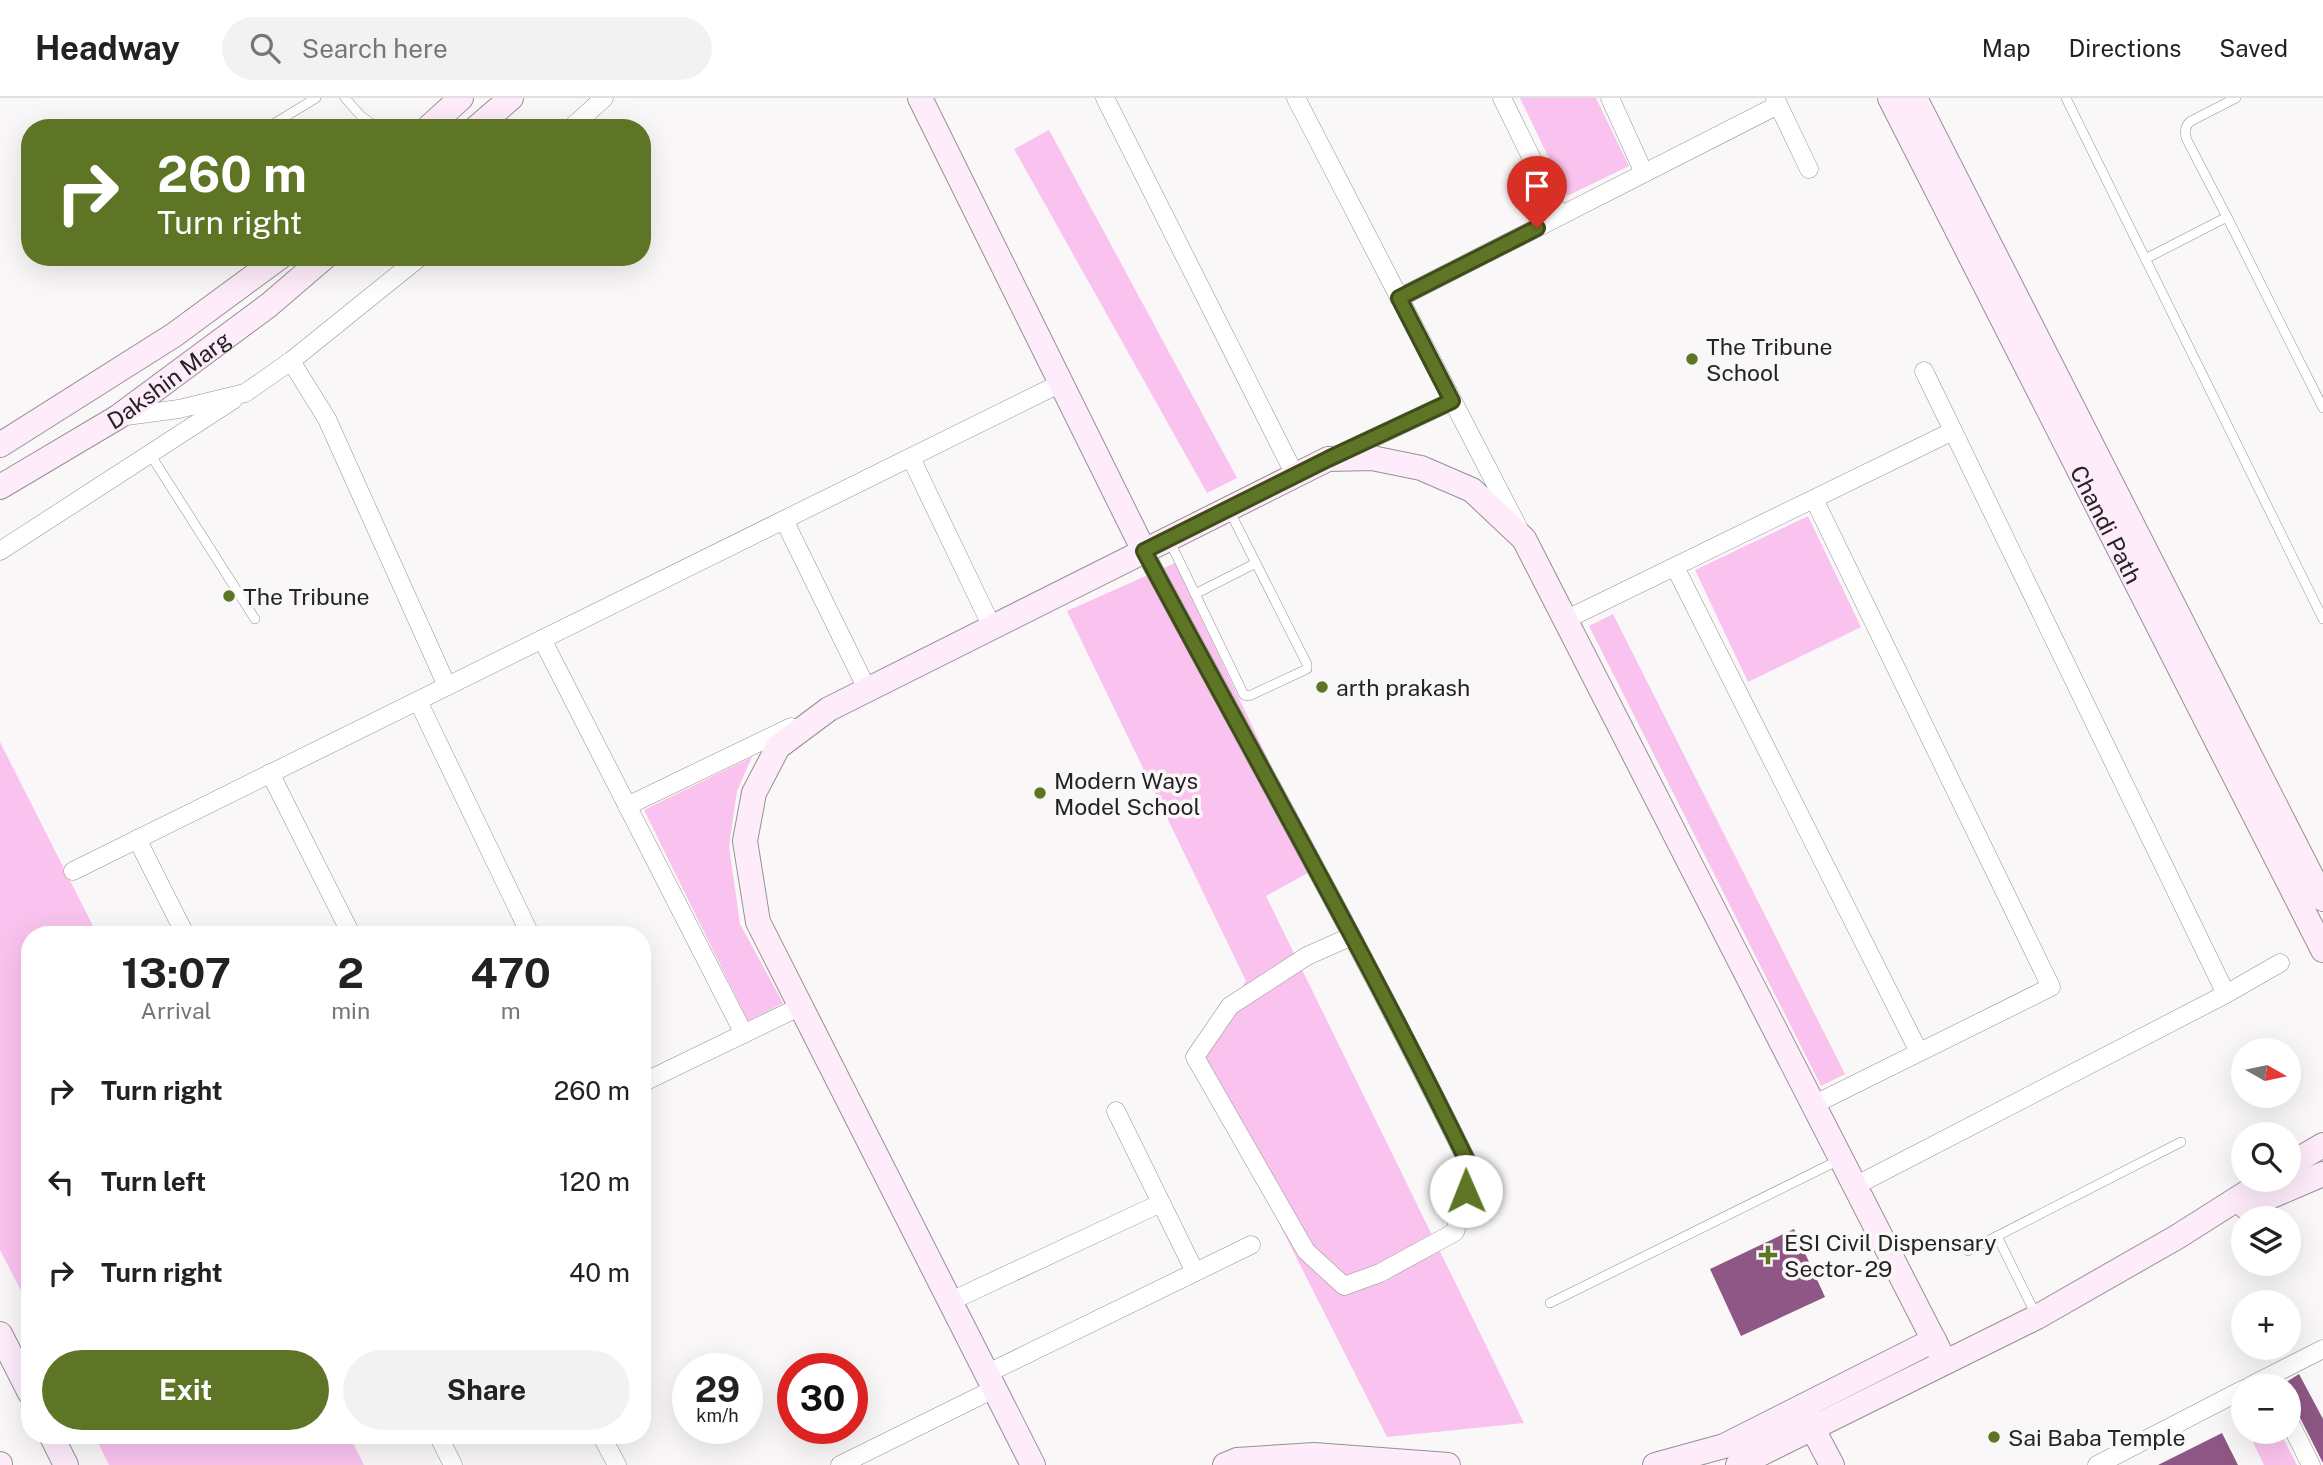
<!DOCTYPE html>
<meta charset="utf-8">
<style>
:root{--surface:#fff;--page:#f2f2f2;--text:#222;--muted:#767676;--line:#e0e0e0;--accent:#5f7526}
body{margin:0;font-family:"Public Sans",sans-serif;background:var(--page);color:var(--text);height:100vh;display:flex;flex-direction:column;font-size:26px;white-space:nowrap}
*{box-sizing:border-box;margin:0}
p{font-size:23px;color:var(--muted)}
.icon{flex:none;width:38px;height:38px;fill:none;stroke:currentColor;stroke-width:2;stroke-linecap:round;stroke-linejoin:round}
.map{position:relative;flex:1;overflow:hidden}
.drawer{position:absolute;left:21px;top:828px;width:630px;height:518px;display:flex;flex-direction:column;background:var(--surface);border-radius:28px;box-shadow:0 7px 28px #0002}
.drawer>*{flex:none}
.top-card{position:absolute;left:21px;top:21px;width:630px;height:147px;border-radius:28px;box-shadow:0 7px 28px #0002;background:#5f7526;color:#fff;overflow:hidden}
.needle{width:46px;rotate:99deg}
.fabs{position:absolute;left:2231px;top:940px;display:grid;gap:14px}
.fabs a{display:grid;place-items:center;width:70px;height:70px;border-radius:50%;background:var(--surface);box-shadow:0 7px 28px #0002;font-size:35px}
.speed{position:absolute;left:672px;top:1255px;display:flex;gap:14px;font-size:35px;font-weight:700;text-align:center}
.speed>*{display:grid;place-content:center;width:91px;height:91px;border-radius:50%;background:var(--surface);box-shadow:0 7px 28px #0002;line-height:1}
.speed small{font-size:18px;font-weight:400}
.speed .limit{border:10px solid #d22;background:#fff;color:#111}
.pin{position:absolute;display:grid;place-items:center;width:60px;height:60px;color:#fff;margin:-72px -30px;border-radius:50% 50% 50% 0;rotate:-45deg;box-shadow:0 0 7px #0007}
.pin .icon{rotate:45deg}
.me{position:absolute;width:77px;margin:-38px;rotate:359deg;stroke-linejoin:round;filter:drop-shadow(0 0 5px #0008)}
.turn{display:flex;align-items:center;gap:24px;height:147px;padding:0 21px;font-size:32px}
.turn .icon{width:91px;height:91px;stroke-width:2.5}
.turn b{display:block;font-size:49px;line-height:60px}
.eta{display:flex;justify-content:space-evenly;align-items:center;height:119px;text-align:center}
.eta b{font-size:42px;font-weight:700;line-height:49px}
.button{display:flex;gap:14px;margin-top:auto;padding:14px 21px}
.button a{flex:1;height:80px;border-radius:42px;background:var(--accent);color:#fff;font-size:28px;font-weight:700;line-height:80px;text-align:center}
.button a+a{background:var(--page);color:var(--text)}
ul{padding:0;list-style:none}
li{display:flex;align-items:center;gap:21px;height:91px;padding:0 21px}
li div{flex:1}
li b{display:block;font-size:26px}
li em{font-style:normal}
header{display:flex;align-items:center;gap:42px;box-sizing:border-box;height:98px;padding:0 35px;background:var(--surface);border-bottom:2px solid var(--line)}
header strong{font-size:33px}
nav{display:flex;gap:38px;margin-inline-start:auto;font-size:24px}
.search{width:490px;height:63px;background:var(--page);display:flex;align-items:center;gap:18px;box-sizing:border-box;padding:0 24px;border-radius:38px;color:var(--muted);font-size:26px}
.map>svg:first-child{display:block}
</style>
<header>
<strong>Headway</strong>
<div class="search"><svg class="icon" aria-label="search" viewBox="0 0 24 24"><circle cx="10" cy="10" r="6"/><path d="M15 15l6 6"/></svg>Search here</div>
<nav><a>Map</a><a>Directions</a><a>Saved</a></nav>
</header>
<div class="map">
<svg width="2323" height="1367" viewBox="0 0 2323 1367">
<rect width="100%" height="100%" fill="#faf7f9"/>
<g fill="#fac3ef">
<polygon points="1520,0 1596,0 1629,68 1567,98"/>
<polygon points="1049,32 1237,380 1207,395 1014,51"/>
<polygon points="1808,418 1861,529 1748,584 1695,472"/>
<polygon points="1175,465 1319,769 1266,798 1524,1325 1387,1339 1195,959 1246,883 1067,513"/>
<polygon points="1613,516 1845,976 1821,988 1589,528"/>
<polygon points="0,644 97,836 30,836 30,1210 0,1152"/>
<polygon points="752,659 737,693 729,748 740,826 783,905 748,923 644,712"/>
<polygon points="2248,1334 2280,1334 2297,1367 2264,1367"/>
<polygon points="94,1337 349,1337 364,1367 109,1367"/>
</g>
<g fill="#8e5785">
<polygon points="1794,1131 1825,1199 1741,1238 1710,1171"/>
<polygon points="2299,1276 2323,1321 2323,1365 2289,1298 2289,1288 2284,1288 2283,1286"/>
<polygon points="2222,1335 2238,1367 2158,1367"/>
</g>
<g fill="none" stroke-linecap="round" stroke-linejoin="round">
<g stroke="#949193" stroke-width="10">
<g id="lane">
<polyline points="345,0 361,18 378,30"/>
<polyline points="2066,0 2323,521"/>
<polyline points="277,30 275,25 316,0"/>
<path d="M2227 119 2187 42C2184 35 2185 27 2191 23L2236 0"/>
<polyline points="2145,161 2227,119 2323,310"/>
<polyline points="150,356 255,521"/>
<polyline points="1170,444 1244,597 1249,598 1307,571 1307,566 1229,412"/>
<polyline points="1195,496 1256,465"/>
<polyline points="1997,1138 2036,1217"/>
<polyline points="1968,1153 2181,1044"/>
<polyline points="1550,1205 1839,1062"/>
</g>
</g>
<g stroke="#949193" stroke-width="19">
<g id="street">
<polyline points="1105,0 1295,377"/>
<polyline points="1296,0 1518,429"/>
<polyline points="1502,0 1560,118"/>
<polyline points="1610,0 1644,75"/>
<polyline points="1775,0 1809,71"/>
<polyline points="571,30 604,0"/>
<polyline points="1399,200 1778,7"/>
<polyline points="291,263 327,321 447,588"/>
<polyline points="1924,273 2226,896"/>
<polyline points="119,319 179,311 245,295 291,263 420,159"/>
<polyline points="1335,358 1452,303"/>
<polyline points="911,360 992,529"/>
<polyline points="784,422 867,591"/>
<polyline points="0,453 233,302"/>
<path d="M1144 453C1255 659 1369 863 1472 1073L1455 1134 1380 1175 1344 1188 1306 1153 1195 959 1230 908 1307 858 1352 838"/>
<polyline points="1675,469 1919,954"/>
<polyline points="1565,522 1953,333"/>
<polyline points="542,541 744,936"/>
<polyline points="418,603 530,836"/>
<polyline points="270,675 351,836"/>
<polyline points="627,708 791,629"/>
<polyline points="137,741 185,836"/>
<polyline points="73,773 1061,285"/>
<polyline points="642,985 801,908"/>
<polyline points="1813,1007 2051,889 1814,401"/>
<polyline points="1116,1013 1195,1174"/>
<polyline points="1855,1088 2226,896 2280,865"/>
<polyline points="951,1203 1161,1105"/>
<polyline points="988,1275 1251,1147"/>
<polyline points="2250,1288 2323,1251"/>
<polyline points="2289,1323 2311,1367"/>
<polyline points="438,1337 453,1367"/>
<polyline points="601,1337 617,1367"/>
<polyline points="840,1367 996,1290"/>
<polyline points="2097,1367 2244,1291"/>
</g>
</g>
<g stroke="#949193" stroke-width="26">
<g id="secondary">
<polyline points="920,0 1144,453"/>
<path id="s1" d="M1890 0 2323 852"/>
<polyline points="1915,0 2323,801"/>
<polyline points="428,30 461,0"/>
<polyline points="476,30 511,0"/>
<polyline points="0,347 174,237 280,159"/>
<path id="s2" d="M0 389 118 319 269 207 325 159"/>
<polyline points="2289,1067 2323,1047"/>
<polyline points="2246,1109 2323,1076"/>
<polyline points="0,1236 30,1295"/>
<polyline points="1805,1316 1832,1367"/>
<polyline points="51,1337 66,1367"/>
<polyline points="0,1366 0,1367"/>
<polyline points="1033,1367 758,824 745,743 754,695 778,649 829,611 1328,361 1372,360 1421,370 1472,392 1524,441 1945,1264"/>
<polyline points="1225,1367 1237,1362 1314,1357 1448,1367"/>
<polyline points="1655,1367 1724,1348 1934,1242"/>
<polyline points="1738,1367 2037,1219 2177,1139 2267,1082"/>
</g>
</g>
<use href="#lane" stroke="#fff" stroke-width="9"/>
<use href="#street" stroke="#fff" stroke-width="18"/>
<use href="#secondary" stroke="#feecfb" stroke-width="24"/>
</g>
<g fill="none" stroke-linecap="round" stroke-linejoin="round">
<g stroke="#3e4c19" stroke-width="18">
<path id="route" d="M1466 1093 1472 1073C1370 863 1254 659 1144 453L1328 361 1452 303 1399 200 1537 130"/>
</g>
<use href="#route" stroke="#5f7526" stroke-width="12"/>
</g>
<g fill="#5f7526" stroke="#faf7f9" stroke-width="2.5">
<circle cx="1692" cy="261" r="7"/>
<circle cx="229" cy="498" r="7"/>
<circle cx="1322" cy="589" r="7"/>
<circle cx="1040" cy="695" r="7"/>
<path d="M1764.5 1146.5h7v7h7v7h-7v7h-7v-7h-7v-7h7z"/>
<circle cx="1994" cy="1339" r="7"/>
</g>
<g text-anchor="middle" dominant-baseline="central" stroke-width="7" stroke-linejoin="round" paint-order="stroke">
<g font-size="23" fill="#252425" stroke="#faf7f9" text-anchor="start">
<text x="1706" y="248">The Tribune<tspan x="1706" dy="26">School</tspan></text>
<text x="243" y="498">The Tribune</text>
<text x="1336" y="589">arth prakash</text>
<text x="1054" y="682">Modern Ways<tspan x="1054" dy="26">Model School</tspan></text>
<text x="1784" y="1144">ESI Civil Dispensary<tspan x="1784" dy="26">Sector- 29</tspan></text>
<text x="2008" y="1339">Sai Baba Temple</text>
</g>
<g font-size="23" fill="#252425" stroke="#faf7f9">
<text stroke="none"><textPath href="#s2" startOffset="200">Dakshin Marg</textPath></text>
<text stroke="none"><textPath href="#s1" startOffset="478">Chandi Path</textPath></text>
</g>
</g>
</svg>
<div class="fabs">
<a><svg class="needle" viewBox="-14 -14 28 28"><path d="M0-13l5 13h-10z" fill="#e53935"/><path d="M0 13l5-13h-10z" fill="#767676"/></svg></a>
<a><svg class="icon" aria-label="search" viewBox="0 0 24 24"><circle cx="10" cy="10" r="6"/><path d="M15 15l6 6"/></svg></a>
<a><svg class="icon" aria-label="layers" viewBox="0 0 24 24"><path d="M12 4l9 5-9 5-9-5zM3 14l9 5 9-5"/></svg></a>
<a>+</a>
<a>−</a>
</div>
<div class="speed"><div>29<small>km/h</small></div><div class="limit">30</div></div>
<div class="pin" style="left:1537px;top:130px;background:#d93025"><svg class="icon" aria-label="arrive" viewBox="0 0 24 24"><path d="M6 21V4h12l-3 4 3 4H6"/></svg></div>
<svg class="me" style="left:1466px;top:1093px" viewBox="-20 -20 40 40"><circle r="19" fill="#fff"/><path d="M0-13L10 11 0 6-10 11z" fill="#5f7526"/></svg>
<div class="top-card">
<div class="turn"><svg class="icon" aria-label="right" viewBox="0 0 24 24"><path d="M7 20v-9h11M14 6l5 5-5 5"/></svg><div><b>260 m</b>Turn right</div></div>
</div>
<section class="drawer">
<div class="eta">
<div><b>13:07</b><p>Arrival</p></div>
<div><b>2</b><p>min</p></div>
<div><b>470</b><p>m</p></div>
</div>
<ul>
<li><svg class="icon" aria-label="right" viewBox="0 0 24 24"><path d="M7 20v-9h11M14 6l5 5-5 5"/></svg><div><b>Turn right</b></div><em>260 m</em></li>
<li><svg class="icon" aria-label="left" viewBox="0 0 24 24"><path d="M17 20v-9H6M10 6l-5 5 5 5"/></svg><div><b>Turn left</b></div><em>120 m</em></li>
<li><svg class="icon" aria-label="right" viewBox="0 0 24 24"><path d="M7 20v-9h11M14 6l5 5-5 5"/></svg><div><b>Turn right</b></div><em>40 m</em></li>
</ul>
<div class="button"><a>Exit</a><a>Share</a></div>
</section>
</div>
